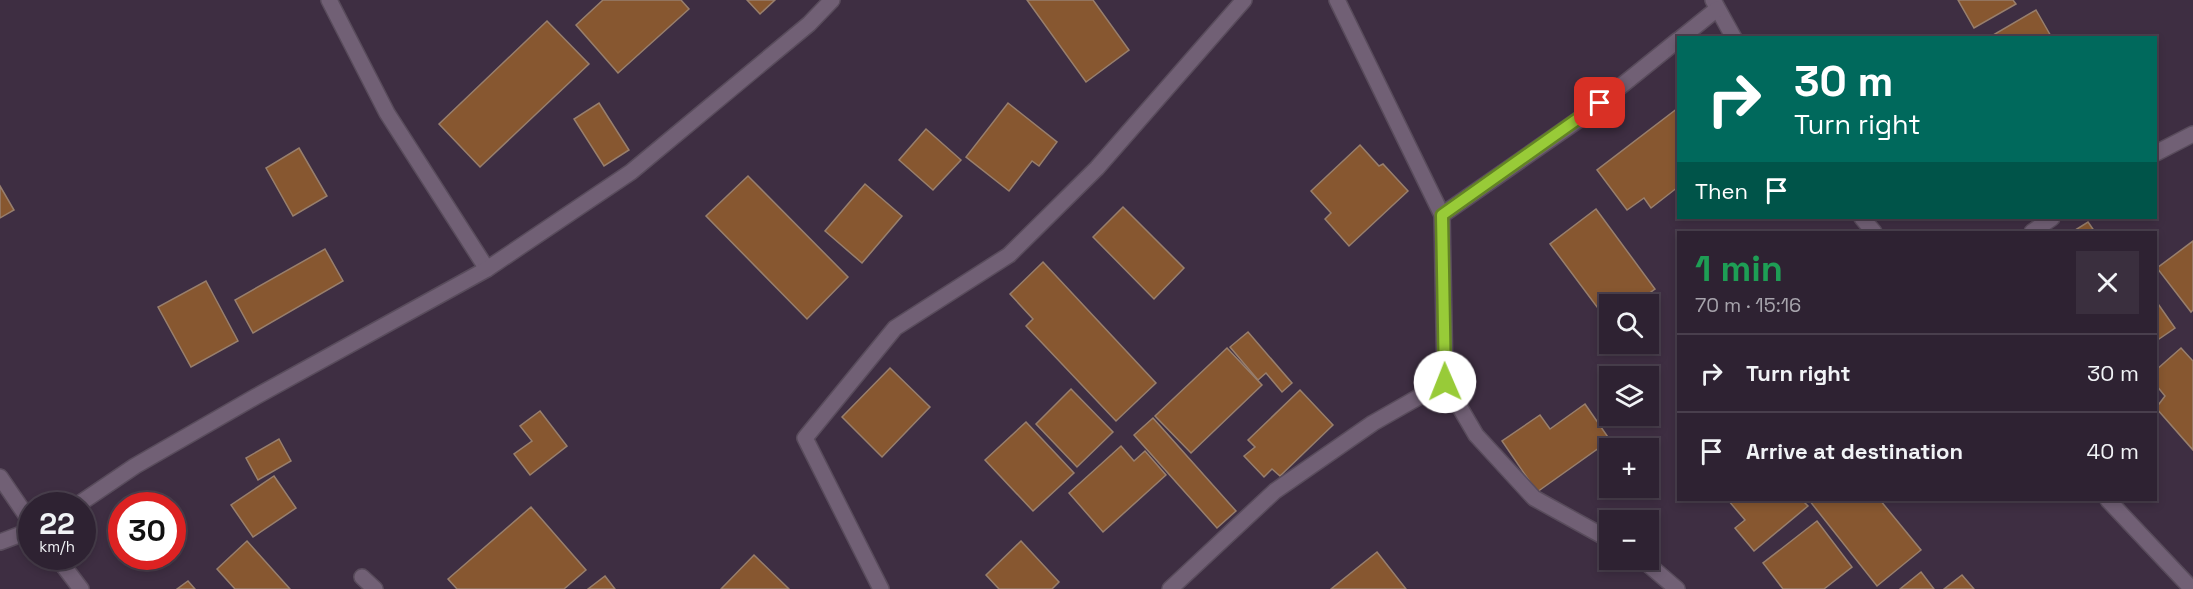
<!DOCTYPE html>
<meta charset="utf-8">
<style>
:root{--surface:#2e2232;--page:#3a2f3e;--text:#f1f3f6;--muted:#a7a4ac;--line:#493f4d}
body{margin:0;font-family:"Space Grotesk",sans-serif;background:var(--page);color:var(--text);height:100vh;display:flex;flex-direction:column;font-size:22px;white-space:nowrap}
*{box-sizing:border-box;margin:0}
p{font-size:20px;color:var(--muted)}
.icon{flex:none;width:33px;height:33px;fill:none;stroke:currentColor;stroke-width:2;stroke-linecap:round;stroke-linejoin:round}
.map{position:relative;flex:1;overflow:hidden}
.drawer{position:absolute;left:1677px;top:231px;width:480px;height:270px;display:flex;flex-direction:column;background:var(--surface);border-radius:0px;box-shadow:0 3px 9px #0003,0 0 0 2px var(--line)}
.drawer>*{flex:none}
.guide{position:absolute;left:1677px;top:36px;width:480px;height:183px;border-radius:0px;box-shadow:0 3px 9px #0003,0 0 0 2px var(--line);background:#00695c;color:#fff;overflow:hidden}
.fabs{position:absolute;left:1599px;top:294px;display:grid;gap:12px}
.fabs a{display:grid;place-items:center;width:60px;height:60px;border-radius:0px;background:var(--surface);box-shadow:0 3px 9px #0003,0 0 0 2px var(--line);font-size:30px}
.speed{position:absolute;left:18px;top:492px;display:flex;gap:12px;font-size:30px;font-weight:700;text-align:center}
.speed>*{display:grid;place-content:center;width:78px;height:78px;border-radius:50%;background:var(--surface);box-shadow:0 3px 9px #0003,0 0 0 2px var(--line);line-height:1}
.speed small{font-size:15px;font-weight:400}
.speed .limit{border:9px solid #d22;background:#fff;color:#111}
.pin{position:absolute;display:grid;place-items:center;width:51px;height:51px;color:#fff;margin:-26px;border-radius:12px;box-shadow:0 3px 9px #0006}
.me{position:absolute;width:66px;margin:-33px;rotate:359deg;stroke-linejoin:round;filter:drop-shadow(0 0 4px #0008)}
.turn{display:flex;align-items:center;gap:21px;height:126px;padding:0 18px;font-size:27px}
.turn .icon{width:78px;height:78px;stroke-width:2.5}
.turn b{display:block;font-size:42px;line-height:51px}
.then{display:flex;align-items:center;height:57px;padding:0 18px;background:#0003;gap:12px;font-size:22px}
.round{display:grid;place-items:center;flex:none;width:63px;height:63px;border-radius:0px;background:var(--page)}
.summary{display:flex;align-items:center;justify-content:space-between;height:102px;padding:0 18px}
h1{font-size:36px;font-weight:800;line-height:45px;color:#1e9e55}
ul{padding:0;list-style:none}
li{display:flex;align-items:center;gap:18px;height:78px;padding:0 18px;border-top:2px solid var(--line)}
li div{flex:1}
li b{display:block;font-size:22px}
li em{font-style:normal}
.map>svg:first-child{display:block}
</style>
<div class="map">
<svg width="2193" height="589" viewBox="0 0 2193 589">
<rect width="100%" height="100%" fill="#3e2e42"/>
<g fill="#875730" stroke="#987f6d" stroke-width="1.5">
<polygon points="603,0 681,0 689,9 618,73 576,25"/>
<polygon points="747,0 775,0 760,14"/>
<polygon points="1027,0 1093,0 1129,50 1086,82"/>
<polygon points="1958,0 2013,0 2016,4 1974,28"/>
<polygon points="2036,10 2052,38 1988,38"/>
<polygon points="547,21 589,64 480,167 439,124"/>
<polygon points="599,103 629,150 604,166 574,119"/>
<polygon points="1008,103 1057,142 1039,166 1032,161 1009,191 966,157"/>
<polygon points="1678,108 1678,187 1651,208 1644,198 1627,210 1597,170"/>
<polygon points="926,129 961,160 933,190 899,160"/>
<polygon points="1360,145 1379,166 1383,164 1408,191 1349,246 1325,219 1331,213 1311,191"/>
<polygon points="299,148 327,196 293,216 266,168"/>
<polygon points="748,176 848,277 807,319 706,216"/>
<polygon points="865,184 902,216 862,263 825,231"/>
<polygon points="0,186 14,210 0,218"/>
<polygon points="1123,207 1184,268 1154,299 1093,237"/>
<polygon points="1596,209 1655,289 1634,304 1610,304 1609,323 1550,244"/>
<polygon points="2088,222 2095,232 2072,232"/>
<polygon points="2193,241 2193,310 2191,312 2157,268"/>
<polygon points="325,249 343,281 253,333 235,300"/>
<polygon points="1043,262 1156,383 1116,421 1026,326 1033,319 1010,294"/>
<polygon points="206,281 238,341 191,367 158,307"/>
<polygon points="2156,301 2175,328 2159,339 2156,334"/>
<polygon points="1248,332 1292,383 1282,392 1266,373 1258,380 1230,347"/>
<polygon points="1227,348 1262,385 1191,453 1155,416"/>
<polygon points="2181,348 2193,361 2193,450 2156,408 2165,396 2156,385 2156,370"/>
<polygon points="890,368 930,407 882,457 842,417"/>
<polygon points="1071,389 1113,432 1077,467 1036,424"/>
<polygon points="1300,390 1333,425 1280,476 1272,469 1264,477 1244,456 1255,447 1248,440"/>
<polygon points="1585,404 1610,440 1537,492 1502,441 1540,415 1550,429"/>
<polygon points="540,411 567,446 530,475 514,454 532,441 520,426"/>
<polygon points="1153,418 1236,511 1217,528 1134,435"/>
<polygon points="1026,422 1074,473 1033,511 985,460"/>
<polygon points="279,439 291,461 258,480 246,458"/>
<polygon points="1121,446 1134,461 1145,451 1166,475 1103,532 1069,493"/>
<polygon points="274,476 296,508 253,537 231,505"/>
<polygon points="1728,500 1802,500 1808,506 1754,551 1735,528 1745,520"/>
<polygon points="1809,500 1880,500 1921,550 1877,586"/>
<polygon points="531,507 586,570 564,589 457,589 448,579"/>
<polygon points="1817,521 1852,567 1824,589 1783,589 1763,563"/>
<polygon points="247,541 290,589 235,589 217,569"/>
<polygon points="1021,541 1059,582 1052,589 999,589 986,575"/>
<polygon points="1377,552 1406,589 1331,589"/>
<polygon points="754,555 789,589 721,589"/>
<polygon points="1921,572 1934,589 1900,589"/>
<polygon points="1962,575 1974,589 1944,589"/>
<polygon points="605,576 615,589 588,589"/>
<polygon points="188,581 195,589 177,589"/>
</g>
<g fill="none" stroke-linecap="round" stroke-linejoin="round">
<g stroke="#594c5c" stroke-width="18">
<g id="minor">
<polyline points="329,0 387,113 487,269"/>
<polyline points="1337,0 1442,215 1445,382 1476,435 1534,498 1610,540"/>
<polyline points="1713,0 1734,38"/>
<polyline points="1681,38 1717,9"/>
<polyline points="2156,153 2193,134"/>
<polyline points="1442,215 1584,116 1678,40"/>
<polyline points="1862,218 1874,232"/>
<polyline points="2032,232 2052,218"/>
<polyline points="0,477 32,524"/>
<polyline points="2108,500 2192,589"/>
<polyline points="76,506 135,466 255,397 487,269 631,172 809,24 832,0"/>
<polyline points="0,542 32,530"/>
<polyline points="56,556 81,589"/>
<polyline points="1643,560 1677,589"/>
<polyline points="362,577 375,589"/>
<polyline points="881,589 805,438 895,328 1009,255 1097,168 1244,0"/>
<polyline points="1170,589 1275,491 1373,423 1445,382"/>
</g>
</g>
<use href="#minor" stroke="#716075" stroke-width="15"/>
</g>
<g fill="none" stroke-linecap="round" stroke-linejoin="round">
<g stroke="#638424" stroke-width="15">
<polyline id="route" points="1445,382 1442,215 1600,103"/>
</g>
<use href="#route" stroke="#98cb38" stroke-width="10"/>
</g>
</svg>
<div class="fabs">
<a><svg class="icon" aria-label="search" viewBox="0 0 24 24"><circle cx="10" cy="10" r="6"/><path d="M15 15l6 6"/></svg></a>
<a><svg class="icon" aria-label="layers" viewBox="0 0 24 24"><path d="M12 4l9 5-9 5-9-5zM3 14l9 5 9-5"/></svg></a>
<a>+</a>
<a>−</a>
</div>
<div class="speed"><div>22<small>km/h</small></div><div class="limit">30</div></div>
<div class="pin" style="left:1600px;top:103px;background:#d93025"><svg class="icon" aria-label="arrive" viewBox="0 0 24 24"><path d="M6 21V4h12l-3 4 3 4H6"/></svg></div>
<svg class="me" style="left:1445px;top:382px" viewBox="-20 -20 40 40"><circle r="19" fill="#fff"/><path d="M0-13L10 11 0 6-10 11z" fill="#98cb38"/></svg>
<div class="guide">
<div class="turn"><svg class="icon" aria-label="right" viewBox="0 0 24 24"><path d="M7 20v-9h11M14 6l5 5-5 5"/></svg><div><b>30 m</b>Turn right</div></div>
<div class="then">Then<svg class="icon" aria-label="arrive" viewBox="0 0 24 24"><path d="M6 21V4h12l-3 4 3 4H6"/></svg></div>
</div>
<section class="drawer">
<div class="summary"><div><h1>1 min</h1><p>70 m · 15:16</p></div><a class="round"><svg class="icon" aria-label="close" viewBox="0 0 24 24"><path d="M6 6l12 12M18 6L6 18"/></svg></a></div>
<ul>
<li><svg class="icon" aria-label="right" viewBox="0 0 24 24"><path d="M7 20v-9h11M14 6l5 5-5 5"/></svg><div><b>Turn right</b></div><em>30 m</em></li>
<li><svg class="icon" aria-label="arrive" viewBox="0 0 24 24"><path d="M6 21V4h12l-3 4 3 4H6"/></svg><div><b>Arrive at destination</b></div><em>40 m</em></li>
</ul>
</section>
</div>
